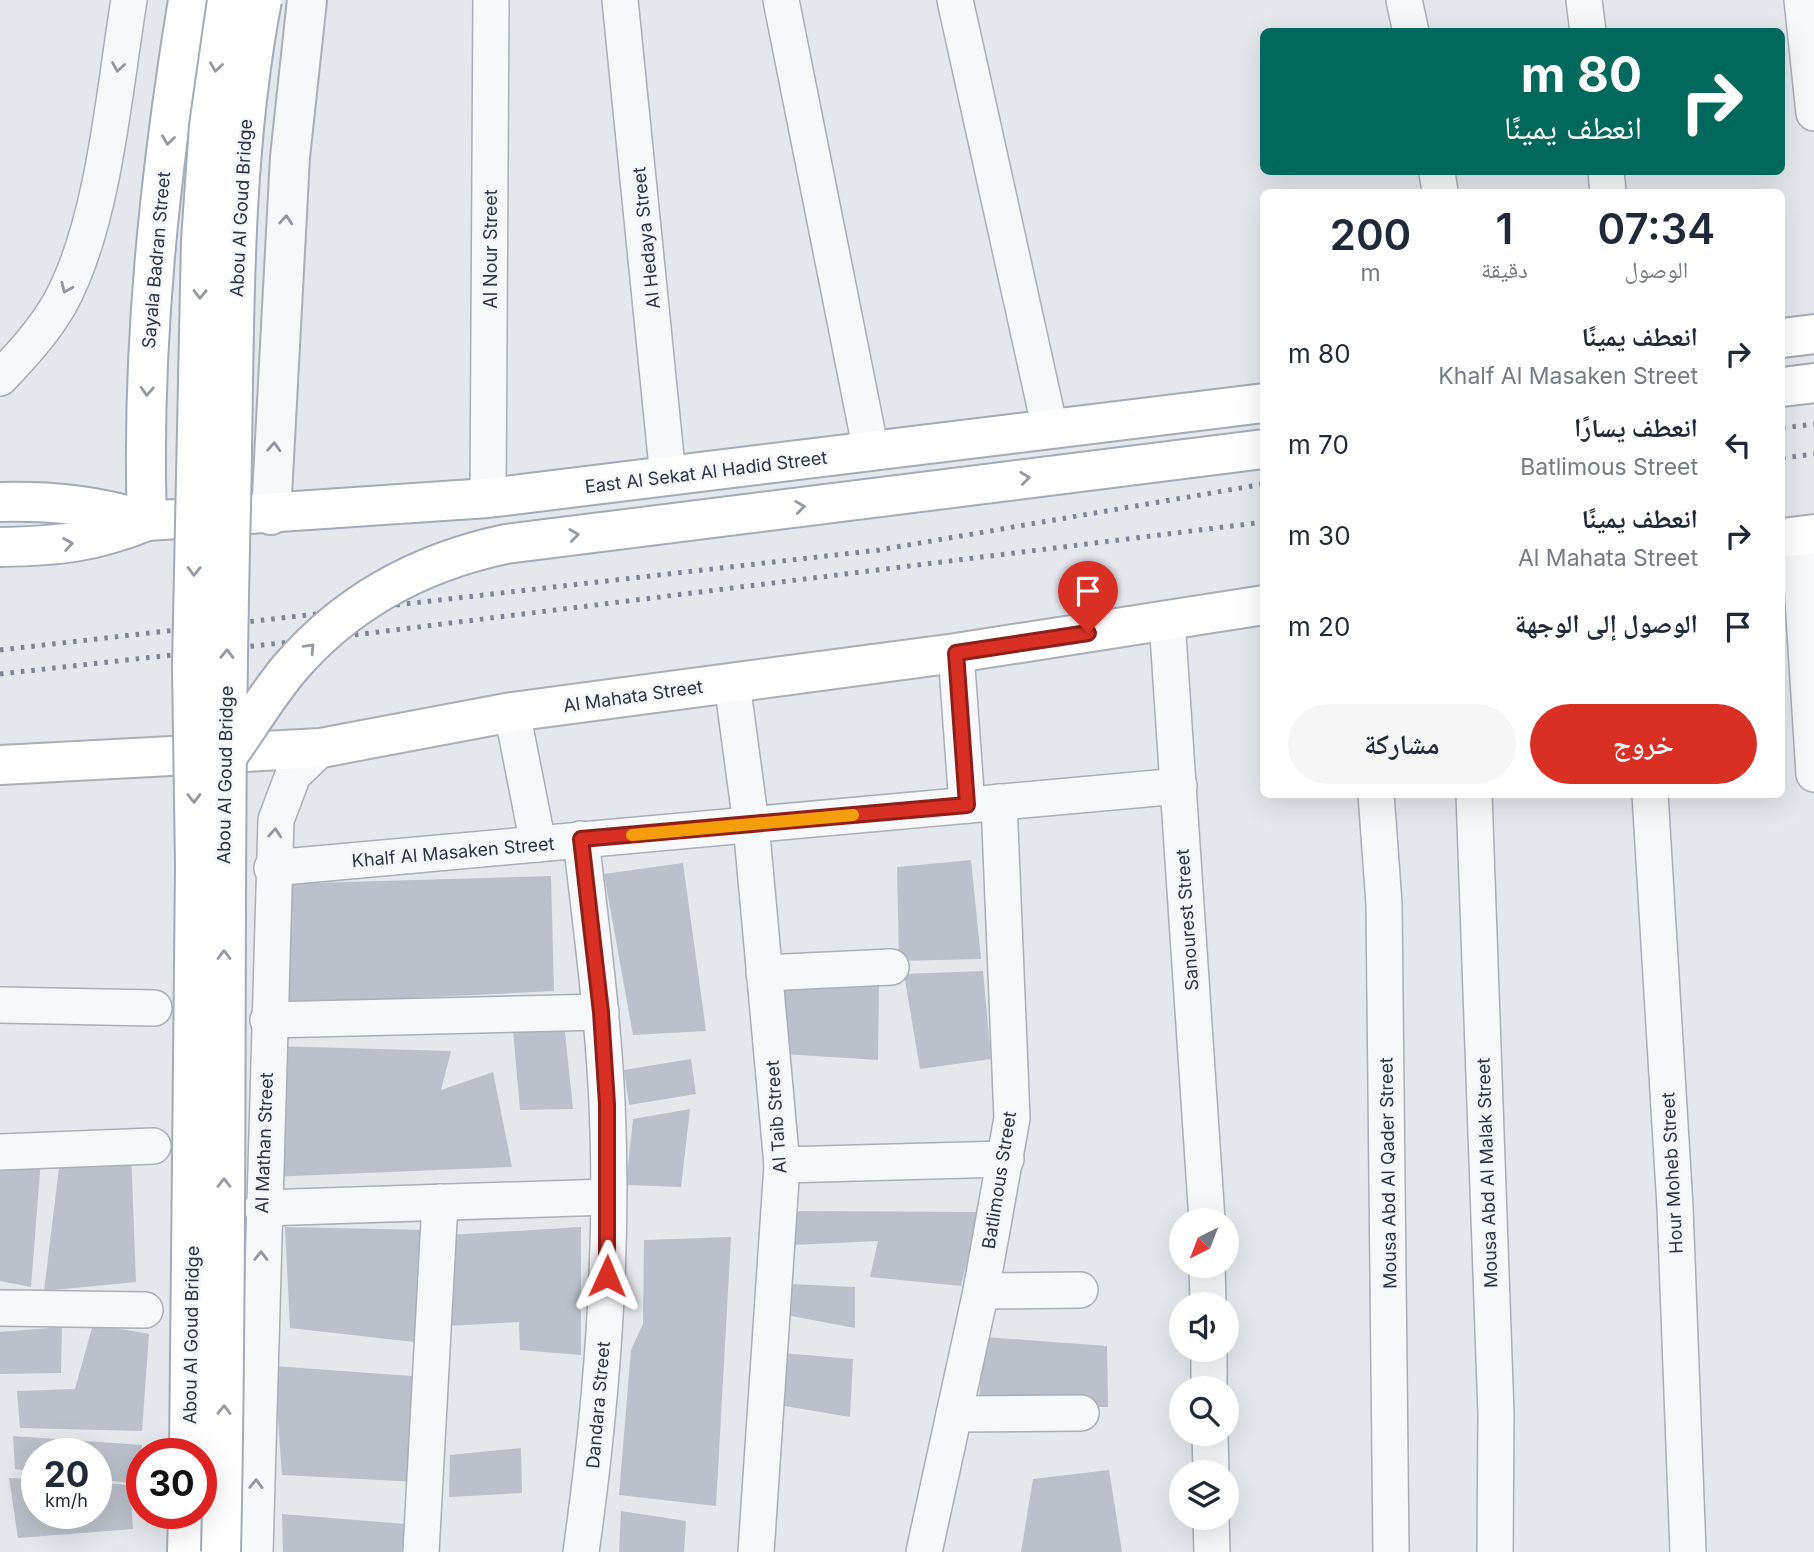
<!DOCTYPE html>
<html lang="ar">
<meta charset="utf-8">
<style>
:root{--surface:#fff;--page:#f6f6f7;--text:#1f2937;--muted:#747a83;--accent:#d93025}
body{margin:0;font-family:Inter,"Noto Naskh Arabic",sans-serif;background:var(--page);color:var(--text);direction:rtl;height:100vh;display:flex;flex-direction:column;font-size:26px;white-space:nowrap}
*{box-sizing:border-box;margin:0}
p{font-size:23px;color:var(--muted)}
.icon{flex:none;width:38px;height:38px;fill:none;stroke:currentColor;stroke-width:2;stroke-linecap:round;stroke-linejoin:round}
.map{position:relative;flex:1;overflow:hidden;direction:ltr}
.drawer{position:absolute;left:1260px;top:189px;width:525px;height:609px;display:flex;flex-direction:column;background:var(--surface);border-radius:10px;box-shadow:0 7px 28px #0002;direction:rtl}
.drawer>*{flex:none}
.top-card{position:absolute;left:1260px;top:28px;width:525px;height:147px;border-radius:10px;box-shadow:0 7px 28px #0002;direction:rtl;background:#00695c;color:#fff;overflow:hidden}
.needle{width:46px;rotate:222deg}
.fabs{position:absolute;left:1169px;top:1208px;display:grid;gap:14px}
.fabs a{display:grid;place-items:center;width:70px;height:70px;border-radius:50%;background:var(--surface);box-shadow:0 7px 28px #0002;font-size:35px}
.speed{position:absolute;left:21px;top:1438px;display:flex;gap:14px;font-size:35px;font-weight:700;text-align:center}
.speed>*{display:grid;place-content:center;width:91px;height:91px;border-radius:50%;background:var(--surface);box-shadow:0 7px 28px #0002;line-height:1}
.speed small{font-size:18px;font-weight:400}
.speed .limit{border:10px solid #d22;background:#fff;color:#111}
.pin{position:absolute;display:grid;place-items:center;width:60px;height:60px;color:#fff;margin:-72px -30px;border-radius:50% 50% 50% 0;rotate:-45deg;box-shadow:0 0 7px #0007}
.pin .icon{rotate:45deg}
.me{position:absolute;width:77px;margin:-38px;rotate:1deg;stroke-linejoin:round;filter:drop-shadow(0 0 5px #0008)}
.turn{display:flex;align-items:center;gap:24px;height:147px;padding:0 28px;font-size:32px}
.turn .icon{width:91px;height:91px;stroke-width:2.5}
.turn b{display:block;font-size:49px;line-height:60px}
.eta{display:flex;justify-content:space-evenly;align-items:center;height:119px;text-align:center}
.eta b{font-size:42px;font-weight:600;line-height:49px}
.action{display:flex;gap:14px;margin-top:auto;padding:14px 28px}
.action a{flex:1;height:80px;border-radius:42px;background:var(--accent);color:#fff;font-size:28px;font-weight:600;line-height:80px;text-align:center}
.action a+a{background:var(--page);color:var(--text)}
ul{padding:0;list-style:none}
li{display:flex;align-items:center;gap:21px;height:91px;padding:0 28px}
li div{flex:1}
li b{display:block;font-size:26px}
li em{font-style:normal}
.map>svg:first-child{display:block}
</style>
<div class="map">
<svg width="1814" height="1552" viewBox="0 0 1814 1552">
<rect width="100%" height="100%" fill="#e4e7ec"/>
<g fill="#bbc0ca">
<polygon points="971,860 981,959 899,961 897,867"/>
<polygon points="683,863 706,1031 633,1035 604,874"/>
<polygon points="551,876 554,991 273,1005 275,884"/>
<polygon points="983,971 991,1059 920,1069 904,974"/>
<polygon points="879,983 878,1060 784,1054 781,990"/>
<polygon points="564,1023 573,1109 520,1110 513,1030"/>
<polygon points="272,1046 451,1051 441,1090 493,1072 512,1167 269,1177"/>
<polygon points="691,1059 696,1094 629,1105 624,1070"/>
<polygon points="690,1109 681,1187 626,1185 633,1119"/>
<polygon points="131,1150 136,1282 44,1291 59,1168"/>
<polygon points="41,1159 31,1287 0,1281 0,1161"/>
<polygon points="795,1211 979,1212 961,1286 870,1277 878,1241 793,1245"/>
<polygon points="285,1227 425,1230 423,1343 290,1328"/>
<polygon points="581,1227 581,1355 520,1350 519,1322 448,1326 448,1235"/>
<polygon points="731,1237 716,1506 619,1495 631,1350 643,1324 644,1240"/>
<polygon points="790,1284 855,1287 855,1328 786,1315"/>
<polygon points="93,1324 149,1334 142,1431 20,1428 17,1391 75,1389"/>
<polygon points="62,1327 61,1373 0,1374 0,1332"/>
<polygon points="985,1337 1107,1346 1108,1407 978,1407"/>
<polygon points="782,1353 853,1359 850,1417 779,1405"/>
<polygon points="274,1366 425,1377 419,1482 282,1475"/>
<polygon points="13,1436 142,1445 139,1484 96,1479 96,1454 37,1454 37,1472 15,1469"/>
<polygon points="521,1448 522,1493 449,1497 450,1455"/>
<polygon points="1109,1470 1122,1552 1021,1552 1033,1479"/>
<polygon points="9,1478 37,1479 37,1514 96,1514 96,1483 130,1485 133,1529 18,1538"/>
<polygon points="621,1511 686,1521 684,1552 619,1552"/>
<polygon points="282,1514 418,1525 417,1552 283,1552"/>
</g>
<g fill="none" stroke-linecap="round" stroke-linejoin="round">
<g stroke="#a9aeb7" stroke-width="38">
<g id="minor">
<polyline points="620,0 668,477"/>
<polyline points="781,0 871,451"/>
<polyline points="955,0 1050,429"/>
<polyline points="1404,0 1411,32"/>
<polyline points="1584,0 1588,32"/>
<polyline points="1802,0 1814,113"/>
<polyline points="1437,172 1440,192"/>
<polyline points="1606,172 1608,192"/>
<path d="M0 378C22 355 44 331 60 303 104 223 114 91 129 0"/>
<polyline points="488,498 491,0"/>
<polyline points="1799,536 1814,774"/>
<polyline points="1167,620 1207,1220"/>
<polyline points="956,653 967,805"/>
<polyline points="732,683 751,824 782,1165 756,1552"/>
<polyline points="512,712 538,844"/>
<polyline points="1376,794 1384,904 1391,1552"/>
<polyline points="1474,794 1496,1414 1495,1552"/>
<polyline points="1650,794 1675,1207 1688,1552"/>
<path d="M581 839C591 927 603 1015 607 1103 614 1253 602 1403 581 1552"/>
<polyline points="272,868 1179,786"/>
<polyline points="764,973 891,967"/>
<polyline points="0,1005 154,1008"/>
<polyline points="268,1020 601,1012"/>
<polyline points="0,1152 153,1146"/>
<polyline points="782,1165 1006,1159"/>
<polyline points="262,1208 608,1197"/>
<polyline points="1207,1265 1208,1304"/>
<polyline points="981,1291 1080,1290"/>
<polyline points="0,1308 145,1310"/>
<polyline points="1209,1349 1209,1388"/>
<polyline points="954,1414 1081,1413"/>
<polyline points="1210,1433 1211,1472"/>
<polyline points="1211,1517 1212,1552"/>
<polyline points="255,1552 276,820 293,775 321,748"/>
<polyline points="421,1552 440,1202"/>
<polyline points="924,1552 981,1291 1012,1118 999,802"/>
</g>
</g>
<g stroke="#a9aeb7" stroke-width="42">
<polyline id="tertiary" points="271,515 290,157 307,0"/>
</g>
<g stroke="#a9aeb7" stroke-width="42">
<g id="secondary">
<polyline points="1782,538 1814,534"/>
<polyline points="0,765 321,748 512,712 956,653 1264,605"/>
</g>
</g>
<g stroke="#a3abb8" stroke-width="42">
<g id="primary">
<polyline points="1782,338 1814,334"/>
<polyline points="1782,387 1814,383"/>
<path d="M0 502C54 501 95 505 147 521"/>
<path d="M147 521C141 347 160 172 188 0"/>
<polyline points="506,544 1264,449"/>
<path d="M0 547C58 546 92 543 147 521L488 498 1264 403"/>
<polyline points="187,1552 188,1514"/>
</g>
</g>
<use href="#minor" stroke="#f7f8fa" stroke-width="35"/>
<use href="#tertiary" stroke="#f7f8fa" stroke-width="38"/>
<use href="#secondary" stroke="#fff" stroke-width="38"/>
<use href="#primary" stroke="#fff" stroke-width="38"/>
<g stroke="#7d8696" stroke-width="5" stroke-dasharray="3.5 7" stroke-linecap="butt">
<polyline points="1782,428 1814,424"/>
<polyline points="1782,458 1814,454"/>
<polyline points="0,650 879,550 1264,484"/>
<polyline points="0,674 362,634 1264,522"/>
</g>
<g stroke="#a3abb8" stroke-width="42" stroke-linecap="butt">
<g id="primary-bridge">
<path d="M224 761C246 731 265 698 289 669 346 602 421 562 506 544"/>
<polyline points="189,1454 195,866 192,666 201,240 209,126 227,0"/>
<path d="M221 1552C229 1203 222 855 231 506 235 338 230 166 262 0"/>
</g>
</g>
<use href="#primary-bridge" stroke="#fff" stroke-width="38"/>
</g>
<defs><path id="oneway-chevron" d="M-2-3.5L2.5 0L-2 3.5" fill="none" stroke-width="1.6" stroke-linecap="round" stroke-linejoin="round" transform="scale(1.75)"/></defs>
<g stroke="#9196a0">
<use href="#oneway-chevron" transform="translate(118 67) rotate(99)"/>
<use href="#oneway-chevron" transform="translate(286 220) rotate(-86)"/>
<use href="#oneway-chevron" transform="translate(66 288) rotate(114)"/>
<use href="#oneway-chevron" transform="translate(274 447) rotate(-87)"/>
<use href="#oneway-chevron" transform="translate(275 833) rotate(-86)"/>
<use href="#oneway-chevron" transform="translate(261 1256) rotate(-89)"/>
<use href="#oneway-chevron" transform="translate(256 1484) rotate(-89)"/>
</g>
<g stroke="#959aa2">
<use href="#oneway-chevron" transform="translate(216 67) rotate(98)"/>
<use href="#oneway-chevron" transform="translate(168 140) rotate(98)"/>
<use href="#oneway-chevron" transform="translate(200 294) rotate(91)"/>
<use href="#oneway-chevron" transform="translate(147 391) rotate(93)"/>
<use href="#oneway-chevron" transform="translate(1025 478) rotate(-7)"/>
<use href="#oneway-chevron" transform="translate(800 507) rotate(-7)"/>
<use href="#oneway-chevron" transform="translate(574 535) rotate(-7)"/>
<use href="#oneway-chevron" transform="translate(68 544) rotate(-9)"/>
<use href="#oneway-chevron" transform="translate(194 571) rotate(91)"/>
<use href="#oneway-chevron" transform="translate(310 648) rotate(-46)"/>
<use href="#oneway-chevron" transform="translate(227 654) rotate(-89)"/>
<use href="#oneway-chevron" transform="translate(194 798) rotate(89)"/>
<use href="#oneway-chevron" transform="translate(224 955) rotate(-90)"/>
<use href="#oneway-chevron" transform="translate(224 1183) rotate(-90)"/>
<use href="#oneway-chevron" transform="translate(224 1410) rotate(-89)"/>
</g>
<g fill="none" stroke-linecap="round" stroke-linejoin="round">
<g stroke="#8d1f18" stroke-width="18">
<polyline id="route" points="607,1276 607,1104 601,1012 581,839 967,805 956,653 1088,633"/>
</g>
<use href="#route" stroke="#d93025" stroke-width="12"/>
<polyline stroke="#f59e0b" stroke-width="12" points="632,835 853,815"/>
</g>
<g text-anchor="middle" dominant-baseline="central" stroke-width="5" stroke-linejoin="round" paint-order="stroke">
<g font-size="18" fill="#2b3445" stroke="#f4f6f9">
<text transform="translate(241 208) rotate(-87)">Abou Al Goud Bridge</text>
<text transform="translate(646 238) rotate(-96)">Al Hedaya Street</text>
<text transform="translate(490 249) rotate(-90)">Al Nour Street</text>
<text transform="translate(156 260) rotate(-85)">Sayala Badran Street</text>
<text transform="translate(706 472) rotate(-7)">East Al Sekat Al Hadid Street</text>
<text transform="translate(633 696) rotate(-8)">Al Mahata Street</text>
<text transform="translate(225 775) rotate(-89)">Abou Al Goud Bridge</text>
<text transform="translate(453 852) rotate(-5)">Khalf Al Masaken Street</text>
<text transform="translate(1187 920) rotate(-94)">Sanourest Street</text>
<text transform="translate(776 1117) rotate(-94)">Al Taib Street</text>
<text transform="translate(264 1143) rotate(-88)">Al Mathan Street</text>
<text transform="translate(1388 1173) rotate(-91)">Mousa Abd Al Qader Street</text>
<text transform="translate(1487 1173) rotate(-92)">Mousa Abd Al Malak Street</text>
<text transform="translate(1672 1173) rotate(-93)">Hour Moheb Street</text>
<text transform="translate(999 1180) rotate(-81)">Batlimous Street</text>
<text transform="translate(191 1335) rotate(-89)">Abou Al Goud Bridge</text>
<text transform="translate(598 1405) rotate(-85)">Dandara Street</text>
</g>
</g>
</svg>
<div class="fabs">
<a><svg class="needle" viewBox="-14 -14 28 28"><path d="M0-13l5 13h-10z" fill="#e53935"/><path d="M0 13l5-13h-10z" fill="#747a83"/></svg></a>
<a><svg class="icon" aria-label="sound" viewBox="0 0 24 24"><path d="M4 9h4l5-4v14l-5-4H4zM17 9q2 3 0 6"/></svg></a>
<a><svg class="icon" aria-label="search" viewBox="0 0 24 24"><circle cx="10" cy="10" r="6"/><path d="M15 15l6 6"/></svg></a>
<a><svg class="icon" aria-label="layers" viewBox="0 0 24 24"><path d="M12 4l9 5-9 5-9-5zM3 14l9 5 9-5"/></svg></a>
</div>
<div class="speed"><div>20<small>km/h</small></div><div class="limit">30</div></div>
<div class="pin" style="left:1088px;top:633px;background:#d93025"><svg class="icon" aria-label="arrive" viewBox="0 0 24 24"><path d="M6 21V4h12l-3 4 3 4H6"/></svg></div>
<svg class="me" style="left:607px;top:1276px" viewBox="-20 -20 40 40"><path d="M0-17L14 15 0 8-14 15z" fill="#d93025" stroke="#fff" stroke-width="4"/></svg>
<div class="top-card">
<div class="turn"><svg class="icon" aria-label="right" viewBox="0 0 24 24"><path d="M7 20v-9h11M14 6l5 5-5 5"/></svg><div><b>80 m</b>انعطف يمينًا</div></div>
</div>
<section class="drawer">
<div class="eta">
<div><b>07:34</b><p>الوصول</p></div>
<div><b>1</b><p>دقيقة</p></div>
<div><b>200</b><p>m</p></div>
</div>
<ul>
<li><svg class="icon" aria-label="right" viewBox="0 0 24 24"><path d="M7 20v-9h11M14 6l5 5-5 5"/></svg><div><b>انعطف يمينًا</b><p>Khalf Al Masaken Street</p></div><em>80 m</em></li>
<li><svg class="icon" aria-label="left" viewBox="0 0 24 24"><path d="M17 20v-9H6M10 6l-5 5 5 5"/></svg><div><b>انعطف يسارًا</b><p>Batlimous Street</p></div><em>70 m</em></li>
<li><svg class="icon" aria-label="right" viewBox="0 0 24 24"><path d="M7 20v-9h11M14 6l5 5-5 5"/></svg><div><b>انعطف يمينًا</b><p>Al Mahata Street</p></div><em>30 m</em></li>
<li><svg class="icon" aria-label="arrive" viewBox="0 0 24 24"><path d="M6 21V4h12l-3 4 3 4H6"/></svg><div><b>الوصول إلى الوجهة</b></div><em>20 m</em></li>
</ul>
<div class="action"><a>خروج</a><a>مشاركة</a></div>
</section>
</div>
